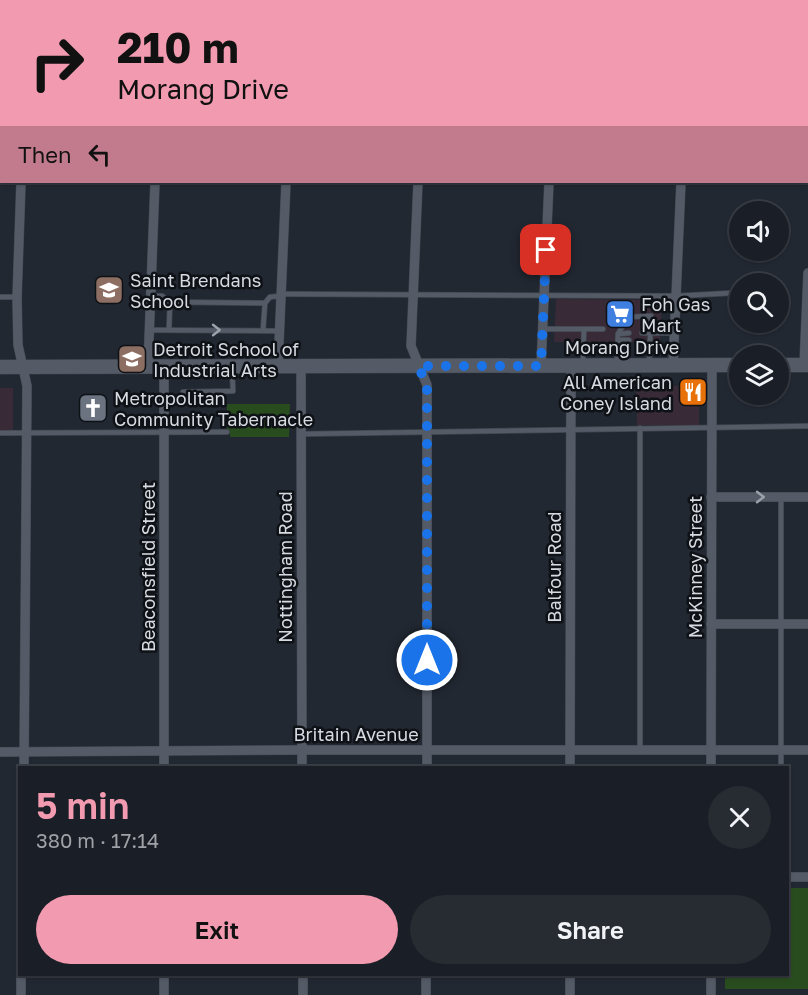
<!DOCTYPE html>
<meta charset="utf-8">
<style>
:root{--surface:#1a1e26;--page:#272b32;--text:#f1f3f6;--muted:#9fa2a7;--line:#383c43;--accent:#f29aaf}
body{margin:0;font-family:"Golos Text",sans-serif;background:var(--page);color:var(--text);height:100vh;display:flex;flex-direction:column;font-size:22px;white-space:nowrap}
*{box-sizing:border-box;margin:0}
p{font-size:20px;color:var(--muted)}
.icon{flex:none;width:33px;height:33px;fill:none;stroke:currentColor;stroke-width:2;stroke-linecap:round;stroke-linejoin:round}
.map{position:relative;flex:1;overflow:hidden}
.sheet{position:absolute;left:18px;top:766px;width:771px;height:210px;display:flex;flex-direction:column;background:var(--surface);border-radius:0px;box-shadow:0 2px 4px #0004,0 0 0 2px var(--line)}
.sheet>*{flex:none}
.guide{position:absolute;left:0px;top:0px;width:808px;height:183px;box-shadow:0 2px 4px #0004,0 0 0 2px var(--line);background:#f29aaf;color:#111;overflow:hidden}
.controls{position:absolute;left:729px;top:201px;display:grid;gap:12px}
.controls a{display:grid;place-items:center;width:60px;height:60px;border-radius:50%;background:var(--surface);box-shadow:0 2px 4px #0004,0 0 0 2px var(--line);font-size:30px}
.pin{position:absolute;display:grid;place-items:center;width:51px;height:51px;color:#fff;margin:-26px;border-radius:12px;box-shadow:0 3px 9px #0006}
.me{position:absolute;width:66px;margin:-33px;rotate:0deg;stroke-linejoin:round;filter:drop-shadow(0 0 4px #0008)}
.turn{display:flex;align-items:center;gap:21px;height:126px;padding:0 18px;font-size:27px}
.turn .icon{width:78px;height:78px;stroke-width:2.5}
.turn b{display:block;font-size:42px;line-height:51px}
.then{display:flex;align-items:center;height:57px;padding:0 18px;background:#0003;gap:12px;font-size:22px}
.round{display:grid;place-items:center;flex:none;width:63px;height:63px;border-radius:32px;background:var(--page)}
.summary{display:flex;align-items:center;justify-content:space-between;height:102px;padding:0 18px}
h1{font-size:36px;font-weight:600;line-height:45px;color:var(--accent)}
.cta{display:flex;gap:12px;margin-top:auto;padding:12px 18px}
.cta a{flex:1;height:69px;border-radius:36px;background:var(--accent);color:#111;font-size:24px;font-weight:600;line-height:69px;text-align:center}
.cta a+a{background:var(--page);color:var(--text)}
.map>svg:first-child{display:block}
</style>
<div class="map">
<svg width="808" height="995" viewBox="0 0 808 995">
<rect width="100%" height="100%" fill="#222832"/>
<g fill="#382a36">
<polygon points="556,299 662,300 660,342 554,342"/>
<polygon points="636,386 699,386 699,425 637,425"/>
<rect x="0" y="388" width="13" height="42"/>
</g>
<g fill="#294c1e">
<polygon points="227,404 290,404 289,437 230,437 230,430 227,429"/>
<polygon points="788,888 808,888 808,989 725,989 725,975 788,975"/>
</g>
<g fill="none" stroke-linecap="round" stroke-linejoin="round">
<g stroke="#40464e" stroke-width="6">
<g id="lane">
<polyline points="281,294 676,296 732,293"/>
<polyline points="151,296 162,296 170,302 265,303 270,297 281,296"/>
<polyline points="0,297 17,297"/>
<polyline points="169,329 170,302"/>
<polyline points="543,329 603,329"/>
<polyline points="148,330 280,331"/>
<polyline points="263,330 265,303"/>
<polyline points="642,333 674,333"/>
<polyline points="618,334 628,317 651,316 649,365"/>
<polyline points="618,340 629,340"/>
<polyline points="617,362 618,334 629,333"/>
<polyline points="583,363 584,329"/>
<polyline points="183,392 233,391 232,369"/>
<polyline points="0,433 227,432"/>
<polyline points="301,434 808,426"/>
<polyline points="640,750 640,428"/>
<polyline points="781,768 781,497"/>
</g>
</g>
<g stroke="#40464e" stroke-width="10">
<g id="street">
<polyline points="27,2 27,0"/>
<polyline points="163,2 163,0"/>
<polyline points="294,2 294,0"/>
<polyline points="426,2 426,0"/>
<polyline points="557,2 557,0"/>
<polyline points="689,2 689,0"/>
<polyline points="807,57 808,57"/>
<polyline points="0,59 2,59"/>
<polyline points="21,182 17,298 18,345 27,386 24,768"/>
<polyline points="418,182 411,346 427,385 427,768"/>
<polyline points="673,365 681,182"/>
<polyline points="804,365 808,273"/>
<polyline points="148,366 155,182"/>
<polyline points="278,366 286,182"/>
<polyline points="301,366 302,768"/>
<polyline points="541,366 549,182"/>
<polyline points="711,497 808,497"/>
<polyline points="711,624 808,624"/>
<polyline points="0,752 302,750 808,750"/>
<polyline points="164,768 164,365"/>
<polyline points="570,768 571,365"/>
<polyline points="711,768 712,365"/>
<polyline points="788,877 808,877"/>
<polyline points="164,975 164,995"/>
<polyline points="303,975 303,995"/>
<polyline points="570,975 570,995"/>
<polyline points="21,995 21,975"/>
<polyline points="426,995 426,975"/>
<polyline points="711,995 711,975"/>
</g>
</g>
<g stroke="#40464e" stroke-width="15">
<g id="secondary">
<polyline points="778,365 808,365"/>
<polyline points="0,367 740,365"/>
</g>
</g>
<use href="#lane" stroke="#545b67" stroke-width="4.5"/>
<use href="#street" stroke="#545b67" stroke-width="9"/>
<use href="#secondary" stroke="#545b67" stroke-width="14"/>
</g>
<defs><path id="oneway-chevron" d="M-2-3.5L2.5 0L-2 3.5" fill="none" stroke-width="1.6" stroke-linecap="round" stroke-linejoin="round" transform="scale(1.5)"/></defs>
<g stroke="#9ca1ab">
<use href="#oneway-chevron" transform="translate(216 330)"/>
<use href="#oneway-chevron" transform="translate(760 497)"/>
</g>
<g fill="none" stroke-linecap="round" stroke-linejoin="round">
<polyline stroke="#1a73e8" stroke-width="10" stroke-dasharray="0 18" points="427,660 427,385 418,366 541,366 546,250"/>
</g>
<defs>
<g id="school-square" transform="scale(1.5)"><rect x="-9" y="-9" width="18" height="18" rx="4" fill="#8d6e63" stroke="#0e1115"/><path d="M0-5L7-2L0 1L-7-2ZM-4 1L0 2.5L4 1V4Q0 6-4 4Z" fill="#fff"/></g>
<g id="supermarket-square" transform="scale(1.5)"><rect x="-9" y="-9" width="18" height="18" rx="4" fill="#3f7fe0" stroke="#0e1115"/><path d="M-6-5.5h2.5l.6 2H6L4.5 2H-2.5L-4.4-4H-6ZM-1.5 3.2a1.3 1.3 0 1 0 .1 0ZM3 3.2a1.3 1.3 0 1 0 .1 0Z" fill="#fff"/></g>
<g id="restaurant-square" transform="scale(1.5)"><rect x="-9" y="-9" width="18" height="18" rx="4" fill="#e8710a" stroke="#0e1115"/><path d="M-5-6h1v4h1v-4h1v4h1v-4h1v5L-1.5 .5V6h-2V.5L-5-1ZM5-6V6H3V1.5H1.5Q1.5-4 5-6Z" fill="#fff"/></g>
<g id="church-square" transform="scale(1.5)"><rect x="-9" y="-9" width="18" height="18" rx="4" fill="#6b7280" stroke="#0e1115"/><path d="M-1.2-6h2.4v3.5h3.3v2.4h-3.3V6h-2.4V-.1h-3.3v-2.4h3.3Z" fill="#fff"/></g>
</defs>
<g fill-rule="evenodd">
<use href="#school-square" x="109" y="290"/>
<use href="#supermarket-square" x="620" y="314"/>
<use href="#school-square" x="132" y="359"/>
<use href="#restaurant-square" x="693" y="392"/>
<use href="#church-square" x="93" y="408"/>
</g>
<g text-anchor="middle" dominant-baseline="central" stroke-width="5" stroke-linejoin="round" paint-order="stroke">
<g font-size="18" fill="#d6dbe2" stroke="#0e1115" text-anchor="start">
<text x="130" y="280">Saint Brendans<tspan x="130" dy="21">School</tspan></text>
<text x="641" y="304">Foh Gas<tspan x="641" dy="21">Mart</tspan></text>
<text x="153" y="349">Detroit School of<tspan x="153" dy="21">Industrial Arts</tspan></text>
<text x="672" y="382" text-anchor="end">All American<tspan x="672" dy="21">Coney Island</tspan></text>
<text x="114" y="398">Metropolitan<tspan x="114" dy="21">Community Tabernacle</tspan></text>
</g>
<g font-size="18" fill="#d6dbe2" stroke="#0e1115">
<text x="622" y="347">Morang Drive</text>
<text transform="translate(148 567) rotate(-90)">Beaconsfield Street</text>
<text transform="translate(285 567) rotate(-90)">Nottingham Road</text>
<text transform="translate(554 567) rotate(-90)">Balfour Road</text>
<text transform="translate(695 567) rotate(-90)">McKinney Street</text>
<text x="356" y="734">Britain Avenue</text>
</g>
</g>
</svg>
<div class="controls">
<a><svg class="icon" aria-label="sound" viewBox="0 0 24 24"><path d="M4 9h4l5-4v14l-5-4H4zM17 9q2 3 0 6"/></svg></a>
<a><svg class="icon" aria-label="search" viewBox="0 0 24 24"><circle cx="10" cy="10" r="6"/><path d="M15 15l6 6"/></svg></a>
<a><svg class="icon" aria-label="layers" viewBox="0 0 24 24"><path d="M12 4l9 5-9 5-9-5zM3 14l9 5 9-5"/></svg></a>
</div>
<div class="pin" style="left:546px;top:250px;background:#d93025"><svg class="icon" aria-label="arrive" viewBox="0 0 24 24"><path d="M6 21V4h12l-3 4 3 4H6"/></svg></div>
<svg class="me" style="left:427px;top:660px" viewBox="-20 -20 40 40"><circle r="17" fill="#1a73e8" stroke="#fff" stroke-width="3"/><path d="M0-11L8 9 0 5-8 9z" fill="#fff"/></svg>
<div class="guide">
<div class="turn"><svg class="icon" aria-label="right" viewBox="0 0 24 24"><path d="M7 20v-9h11M14 6l5 5-5 5"/></svg><div><b>210 m</b>Morang Drive</div></div>
<div class="then">Then<svg class="icon" aria-label="left" viewBox="0 0 24 24"><path d="M17 20v-9H6M10 6l-5 5 5 5"/></svg></div>
</div>
<section class="sheet">
<div class="summary"><div><h1>5 min</h1><p>380 m · 17:14</p></div><a class="round"><svg class="icon" aria-label="close" viewBox="0 0 24 24"><path d="M6 6l12 12M18 6L6 18"/></svg></a></div>
<div class="cta"><a>Exit</a><a>Share</a></div>
</section>
</div>
